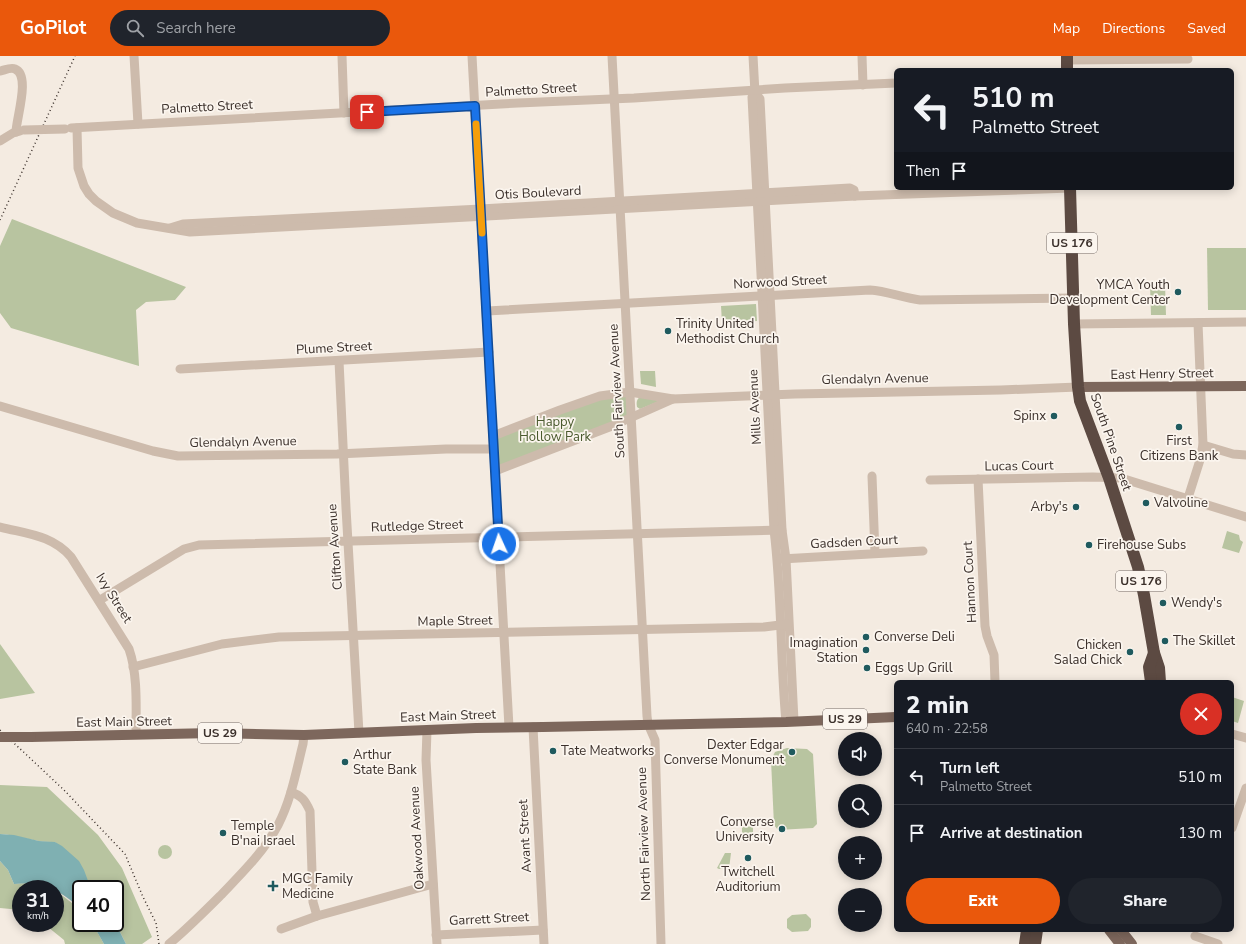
<!DOCTYPE html>
<meta charset="utf-8">
<style>
:root{--surface:#171b24;--page:#20242c;--text:#f1f3f6;--muted:#9ea1a6;--line:#363941;--accent:#ea580c}
body{margin:0;font-family:"Nunito Sans",sans-serif;background:var(--page);color:var(--text);height:100vh;display:flex;flex-direction:column;font-size:15px;white-space:nowrap}
*{box-sizing:border-box;margin:0}
p{font-size:13px;color:var(--muted)}
.icon{flex:none;width:22px;height:22px;fill:none;stroke:currentColor;stroke-width:2;stroke-linecap:round;stroke-linejoin:round}
.map{position:relative;flex:1;overflow:hidden}
.sheet{position:absolute;left:894px;top:624px;width:340px;height:252px;display:flex;flex-direction:column;background:var(--surface);border-radius:6px;box-shadow:0 2px 10px #0003}
.sheet>*{flex:none}
.guide{position:absolute;left:894px;top:12px;width:340px;height:122px;border-radius:6px;box-shadow:0 2px 10px #0003;background:#171b24;color:var(--text);overflow:hidden}
.fabs{position:absolute;left:838px;top:676px;display:grid;gap:8px}
.fabs a{display:grid;place-items:center;width:44px;height:44px;border-radius:50%;background:var(--surface);box-shadow:0 2px 10px #0003;font-size:20px}
.speed{position:absolute;left:12px;top:824px;display:flex;gap:8px;font-size:20px;font-weight:700;text-align:center}
.speed>*{display:grid;place-content:center;width:52px;height:52px;border-radius:50%;background:var(--surface);box-shadow:0 2px 10px #0003;line-height:1}
.speed small{font-size:10px;font-weight:400}
.speed .limit{border:2px solid #111;border-radius:6px;background:#fff;color:#111}
.pin{position:absolute;display:grid;place-items:center;width:34px;height:34px;color:#fff;margin:-17px;border-radius:8px;box-shadow:0 2px 6px #0006}
.me{position:absolute;width:44px;margin:-22px;rotate:357deg;stroke-linejoin:round;filter:drop-shadow(0 0 3px #0008)}
.turn{display:flex;align-items:center;gap:14px;height:84px;padding:0 12px;font-size:18px}
.turn .icon{width:52px;height:52px;stroke-width:2.5}
.turn b{display:block;font-size:28px;line-height:34px}
.then{display:flex;align-items:center;height:38px;padding:0 12px;background:#0003;gap:8px;font-size:15px}
.round{display:grid;place-items:center;flex:none;width:42px;height:42px;border-radius:21px;background:var(--page)}
.summary{display:flex;align-items:center;justify-content:space-between;height:68px;padding:0 12px}
h1{font-size:24px;font-weight:800;line-height:30px}
.primary-button{display:flex;gap:8px;margin-top:auto;padding:8px 12px}
.primary-button a{flex:1;height:46px;border-radius:24px;background:var(--accent);color:#fff;font-size:16px;font-weight:800;line-height:46px;text-align:center}
.primary-button a+a{background:var(--page);color:var(--text)}
ul{padding:0;list-style:none}
li{display:flex;align-items:center;gap:12px;height:56px;padding:0 12px;border-top:1px solid var(--line)}
li div{flex:1}
li b{display:block;font-size:15px}
li em{font-style:normal}
header{display:flex;align-items:center;gap:24px;box-sizing:border-box;height:56px;padding:0 20px;background:var(--accent);color:#fff}
header strong{font-size:19px}
nav{display:flex;gap:22px;margin-inline-start:auto;font-size:14px}
.search{width:280px;height:36px;background:var(--page);display:flex;align-items:center;gap:10px;box-sizing:border-box;padding:0 14px;border-radius:22px;color:var(--muted);font-size:15px}
.map>svg:first-child{display:block}
</style>
<header>
<strong>GoPilot</strong>
<div class="search"><svg class="icon" aria-label="search" viewBox="0 0 24 24"><circle cx="10" cy="10" r="6"/><path d="M15 15l6 6"/></svg>Search here</div>
<nav><a>Map</a><a>Directions</a><a>Saved</a></nav>
</header>
<div class="map">
<svg width="1246" height="888" viewBox="0 0 1246 888">
<rect width="100%" height="100%" fill="#f4ebe1"/>
<g fill="#b8c4a0">
<polygon points="12,163 186,231 175,244 146,246 136,254 139,310 11,272 0,257 0,190"/>
<polygon points="1207,192 1246,192 1246,254 1208,254"/>
<polygon points="1150,228 1165,228 1166,259 1151,259"/>
<polygon points="756,248 757,265 722,267 721,250"/>
<polygon points="640,315 655,315 656,331 641,328"/>
<polygon points="630,336 632,362 495,415 493,380 560,354"/>
<path d="M641 340 662 344 640 353 637 351C636 345 637 343 641 340Z"/>
<polygon points="1227,475 1239,479 1240,484 1243,486 1239,497 1222,492"/>
<polygon points="0,588 35,637 0,643"/>
<polygon points="1232,641 1244,645 1238,667 1232,665"/>
<polygon points="787,692 807,693 813,698 817,768 813,772 778,774 774,769 771,704 775,696"/>
<path d="M0 729 47 731 98 779 122 812 152 881 142 888H126L115 866V833H91L55 786C36 787 19 779 0 778Z"/>
<polygon points="753,770 753,781 742,781 742,771"/>
<circle cx="165" cy="796" r="7"/>
<polygon points="725,797 731,797 729,813 719,813 717,812"/>
<polygon points="0,805 8,814 14,828 27,827 42,829 53,833 21,833 21,854 0,852"/>
<polygon points="55,834 81,854 81,867 92,867 104,888 65,888 64,884 43,867 55,867"/>
<polygon points="806,858 811,863 811,871 808,875 792,876 787,872 787,863 792,859"/>
</g>
<g fill="#7fb0b2">
<path d="M0 778 14 779 39 785 55 786 62 790 79 805 84 814 91 833H81V854C67 839 50 829 30 827 25 827 20 828 14 828L8 814 0 805Z"/>
<polygon points="115,866 126,888 104,888 92,867 115,867"/>
</g>
<g fill="none" stroke-linecap="round" stroke-linejoin="round">
<g stroke="#cdbbac" stroke-width="9">
<polyline points="134,0 138,68"/>
<polyline points="342,0 344,57"/>
<polyline points="472,0 509,671"/>
<polyline points="612,0 647,660 648,668 655,684 661,888"/>
<polyline points="753,0 755,37 760,43 782,474 786,503 794,665"/>
<polyline points="862,0 863,29"/>
<polyline points="1067,4 1188,3"/>
<path d="M0 15C5 14 11 11 15 13 31 19 16 63 16 76"/>
<path d="M755 37 753 39 752 41 774 474C782 538 780 602 786 666"/>
<polyline points="71,72 518,47 634,42 785,32 896,27"/>
<polyline points="77,72 78,112 84,130 89,138 96,145 113,157 137,167 190,176 855,140 1070,132"/>
<polyline points="0,85 13,77 20,75"/>
<polyline points="170,172 183,168 481,153 850,132 854,134 855,140"/>
<path d="M487 255 870 234C887 235 903 242 920 244L1074 242"/>
<polyline points="1074,268 1246,266"/>
<polyline points="339,305 346,452 359,677"/>
<polyline points="180,313 489,296"/>
<polyline points="0,350 153,395 178,400 337,398 446,393 494,393"/>
<polyline points="493,380 560,354 600,340 630,336 673,343 795,338 1001,334 1078,331"/>
<polyline points="1203,389 1233,398 1246,399"/>
<polyline points="495,415 612,370 673,343"/>
<polyline points="872,420 875,497"/>
<polyline points="978,423 985,570 987,580 994,599 995,626"/>
<polyline points="930,424 1093,421 1121,422 1246,461"/>
<polyline points="1188,442 1200,404 1203,389 1198,267"/>
<path d="M0 471C27 478 52 479 71 501L129 593C138 619 136 651 136 678"/>
<polyline points="781,503 923,495"/>
<polyline points="100,544 184,493 199,489 782,474"/>
<polyline points="133,611 222,588 279,581 764,571 788,568"/>
<polyline points="533,671 544,888"/>
<polyline points="427,674 426,704 437,888"/>
<polyline points="1232,678 1246,682"/>
<path d="M291 736C302 740 305 744 310 755L313 846 317 860"/>
<polyline points="1232,772 1246,732"/>
<polyline points="281,873 317,860 433,828"/>
<polyline points="436,879 543,874"/>
<polyline points="1195,880 1218,888"/>
<path d="M169 888C187 873 204 856 220 840 241 818 263 797 278 769 291 744 296 716 303 688L304 679"/>
</g>
<g stroke="#7d675c" stroke-width="10">
<polyline points="1078,331 1246,330"/>
<polyline points="31,681 213,677 304,679 476,672 543,671 786,666 896,661"/>
<polyline points="1109,874 1120,888"/>
<polyline points="1121,874 1132,888"/>
</g>
<g stroke="#5c4a42" stroke-width="12">
<polyline points="1067,0 1067,14"/>
<polyline points="1070,132 1074,268 1078,331 1080,345 1109,422 1138,511 1144,539 1154,597 1159,612 1160,626"/>
<polyline points="1151,626 1149,611 1154,597"/>
<polyline points="1025,888 1027,874"/>
<polyline points="1035,888 1037,874"/>
</g>
<g stroke="#3b302b" stroke-width="1.5" stroke-dasharray="1 3" stroke-linecap="butt">
<polyline points="0,164 75,0"/>
<polyline points="0,674 64,734 125,798 143,841 156,867 159,888"/>
</g>
<polyline stroke="#cdbbac" stroke-width="9" points="24,74 65,73"/>
<polyline stroke="#7d675c" stroke-width="10" points="0,681 31,681"/>
</g>
<g fill="none" stroke-linecap="round" stroke-linejoin="round">
<g stroke="#114b97" stroke-width="10">
<polyline id="route" points="367,56 475,50 499,488"/>
</g>
<use href="#route" stroke="#1a73e8" stroke-width="7"/>
<polyline stroke="#f59e0b" stroke-width="7" points="476,68 482,177"/>
</g>
<g fill="#1f5a5e" stroke="#fbf5ee" stroke-width="1.5">
<circle cx="1178" cy="236" r="4"/>
<circle cx="668" cy="275" r="4"/>
<circle cx="1054" cy="360" r="4"/>
<circle cx="1179" cy="371" r="4"/>
<circle cx="1146" cy="447" r="4"/>
<circle cx="1076" cy="451" r="4"/>
<circle cx="1089" cy="489" r="4"/>
<circle cx="1163" cy="547" r="4"/>
<circle cx="866" cy="581" r="4"/>
<circle cx="1165" cy="585" r="4"/>
<circle cx="866" cy="594" r="4"/>
<circle cx="1130" cy="596" r="4"/>
<circle cx="867" cy="612" r="4"/>
<circle cx="553" cy="695" r="4"/>
<circle cx="792" cy="696" r="4"/>
<circle cx="345" cy="706" r="4"/>
<circle cx="782" cy="773" r="4"/>
<circle cx="223" cy="777" r="4"/>
<circle cx="748" cy="802" r="4"/>
<path d="M271 824h4v4h4v4h-4v4h-4v-4h-4v-4h4z"/>
</g>
<g text-anchor="middle" dominant-baseline="central" stroke-width="3.5" stroke-linejoin="round" paint-order="stroke">
<g fill="#fbf5ee" stroke="#756b66" stroke-width="1">
<rect x="1047" y="177" width="50" height="20" rx="3"/>
<rect x="1116" y="515" width="50" height="20" rx="3"/>
<rect x="823" y="653" width="44" height="20" rx="3"/>
<rect x="198" y="667" width="44" height="20" rx="3"/>
</g>
<g font-size="12" font-weight="bold" fill="#3b302b">
<text x="1072" y="187">US 176</text>
<text x="1141" y="525">US 176</text>
<text x="845" y="663">US 29</text>
<text x="220" y="677">US 29</text>
</g>
<g font-size="13" fill="#3b302b" stroke="#fbf5ee">
<text transform="translate(531 34) rotate(-3)">Palmetto Street</text>
<text transform="translate(207 51) rotate(-3)">Palmetto Street</text>
<text transform="translate(538 137) rotate(-3)">Otis Boulevard</text>
<text transform="translate(780 226) rotate(-3)">Norwood Street</text>
<text transform="translate(334 292) rotate(-3)">Plume Street</text>
<text transform="translate(1162 318) rotate(-1)">East Henry Street</text>
<text transform="translate(875 323) rotate(-1)">Glendalyn Avenue</text>
<text transform="translate(617 335) rotate(-93)">South Fairview Avenue</text>
<text transform="translate(755 351) rotate(-93)">Mills Avenue</text>
<text transform="translate(243 386) rotate(-1)">Glendalyn Avenue</text>
<text transform="translate(1111 386) rotate(71)">South Pine Street</text>
<text transform="translate(1019 410) rotate(-1)">Lucas Court</text>
<text transform="translate(417 470) rotate(-2)">Rutledge Street</text>
<text transform="translate(854 486) rotate(-3)">Gadsden Court</text>
<text transform="translate(335 491) rotate(-94)">Clifton Avenue</text>
<text transform="translate(970 526) rotate(-93)">Hannon Court</text>
<text transform="translate(114 542) rotate(58)">Ivy Street</text>
<text transform="translate(455 565) rotate(-1)">Maple Street</text>
<text transform="translate(448 660) rotate(-2)">East Main Street</text>
<text transform="translate(124 666) rotate(-1)">East Main Street</text>
<text transform="translate(644 778) rotate(-92)">North Fairview Avenue</text>
<text transform="translate(525 780) rotate(-93)">Avant Street</text>
<text transform="translate(417 782) rotate(-93)">Oakwood Avenue</text>
<text transform="translate(489 863) rotate(-3)">Garrett Street</text>
</g>
<g font-size="13" fill="#3b302b" stroke="#fbf5ee" text-anchor="start">
<text x="1170" y="229" text-anchor="end">YMCA Youth<tspan x="1170" dy="15">Development Center</tspan></text>
<text x="676" y="268">Trinity United<tspan x="676" dy="15">Methodist Church</tspan></text>
<text x="1046" y="360" text-anchor="end">Spinx</text>
<text x="1179" y="385" text-anchor="middle">First<tspan x="1179" dy="15">Citizens Bank</tspan></text>
<text x="1154" y="447">Valvoline</text>
<text x="1068" y="451" text-anchor="end">Arby's</text>
<text x="1097" y="489">Firehouse Subs</text>
<text x="1171" y="547">Wendy's</text>
<text x="874" y="581">Converse Deli</text>
<text x="1173" y="585">The Skillet</text>
<text x="858" y="587" text-anchor="end">Imagination<tspan x="858" dy="15">Station</tspan></text>
<text x="1122" y="589" text-anchor="end">Chicken<tspan x="1122" dy="15">Salad Chick</tspan></text>
<text x="875" y="612">Eggs Up Grill</text>
<text x="784" y="689" text-anchor="end">Dexter Edgar<tspan x="784" dy="15">Converse Monument</tspan></text>
<text x="561" y="695">Tate Meatworks</text>
<text x="353" y="699">Arthur<tspan x="353" dy="15">State Bank</tspan></text>
<text x="774" y="766" text-anchor="end">Converse<tspan x="774" dy="15">University</tspan></text>
<text x="231" y="770">Temple<tspan x="231" dy="15">B'nai Israel</tspan></text>
<text x="748" y="816" text-anchor="middle">Twitchell<tspan x="748" dy="15">Auditorium</tspan></text>
<text x="282" y="823">MGC Family<tspan x="282" dy="15">Medicine</tspan></text>
</g>
<g font-size="13" fill="#4a5a2e" stroke="#fbf5ee">
<text x="555" y="366">Happy<tspan x="555" dy="15">Hollow Park</tspan></text>
</g>
</g>
</svg>
<div class="fabs">
<a><svg class="icon" aria-label="sound" viewBox="0 0 24 24"><path d="M4 9h4l5-4v14l-5-4H4zM17 9q2 3 0 6"/></svg></a>
<a><svg class="icon" aria-label="search" viewBox="0 0 24 24"><circle cx="10" cy="10" r="6"/><path d="M15 15l6 6"/></svg></a>
<a>+</a>
<a>−</a>
</div>
<div class="speed"><div>31<small>km/h</small></div><div class="limit">40</div></div>
<div class="pin" style="left:367px;top:56px;background:#d93025"><svg class="icon" aria-label="arrive" viewBox="0 0 24 24"><path d="M6 21V4h12l-3 4 3 4H6"/></svg></div>
<svg class="me" style="left:499px;top:488px" viewBox="-20 -20 40 40"><circle r="17" fill="#1a73e8" stroke="#fff" stroke-width="3"/><path d="M0-11L8 9 0 5-8 9z" fill="#fff"/></svg>
<div class="guide">
<div class="turn"><svg class="icon" aria-label="left" viewBox="0 0 24 24"><path d="M17 20v-9H6M10 6l-5 5 5 5"/></svg><div><b>510 m</b>Palmetto Street</div></div>
<div class="then">Then<svg class="icon" aria-label="arrive" viewBox="0 0 24 24"><path d="M6 21V4h12l-3 4 3 4H6"/></svg></div>
</div>
<section class="sheet">
<div class="summary"><div><h1>2 min</h1><p>640 m · 22:58</p></div><a class="round" style="background:#d93025;color:#fff"><svg class="icon" aria-label="close" viewBox="0 0 24 24"><path d="M6 6l12 12M18 6L6 18"/></svg></a></div>
<ul>
<li><svg class="icon" aria-label="left" viewBox="0 0 24 24"><path d="M17 20v-9H6M10 6l-5 5 5 5"/></svg><div><b>Turn left</b><p>Palmetto Street</p></div><em>510 m</em></li>
<li><svg class="icon" aria-label="arrive" viewBox="0 0 24 24"><path d="M6 21V4h12l-3 4 3 4H6"/></svg><div><b>Arrive at destination</b></div><em>130 m</em></li>
</ul>
<div class="primary-button"><a>Exit</a><a>Share</a></div>
</section>
</div>
